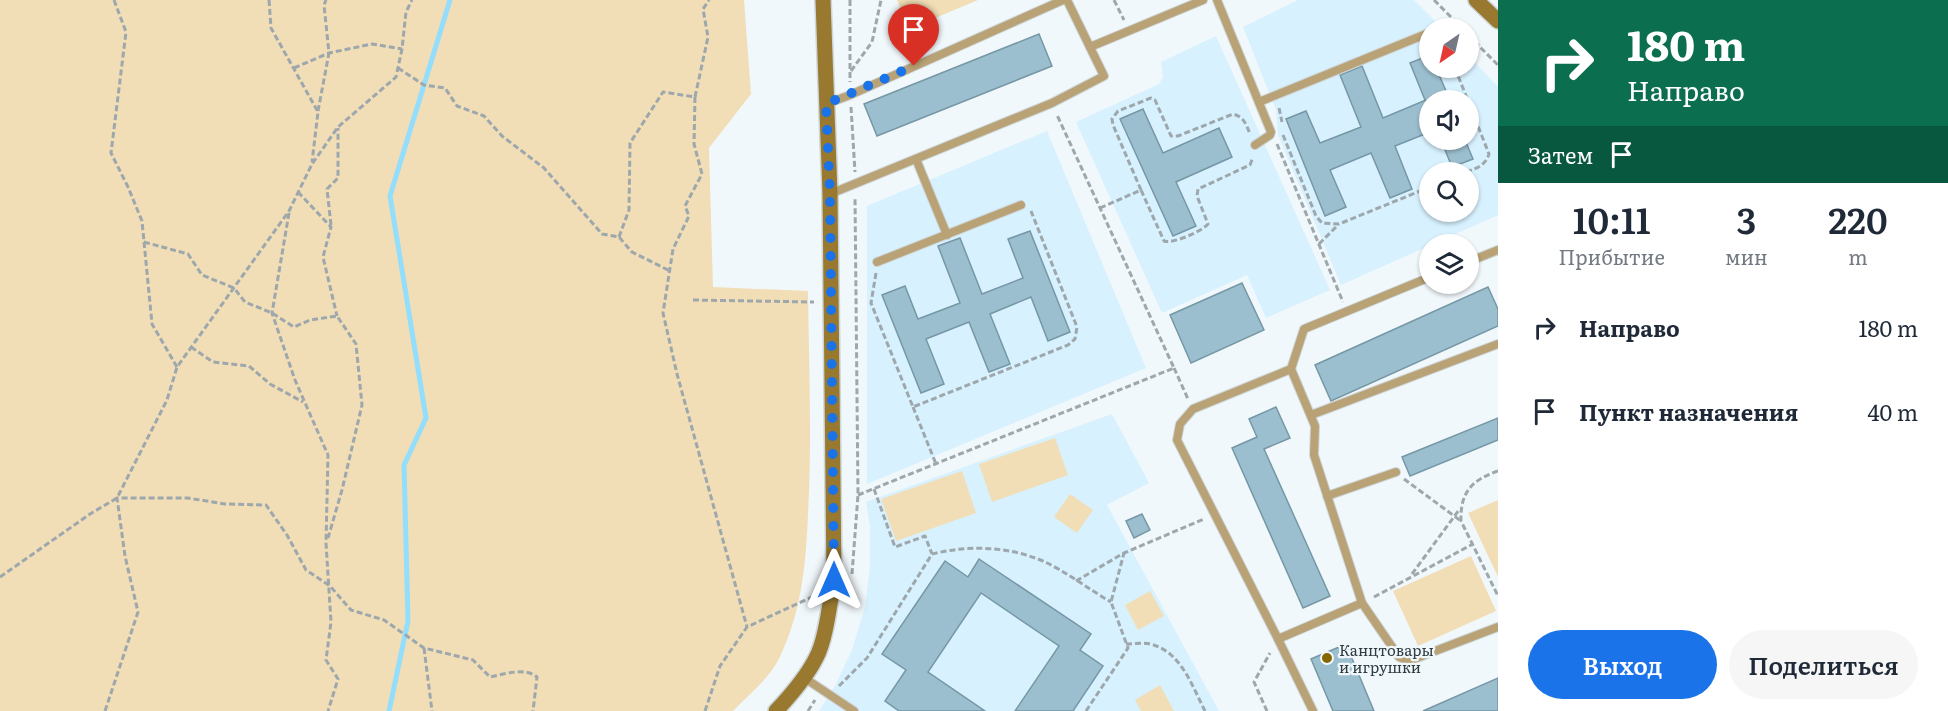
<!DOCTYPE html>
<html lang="ru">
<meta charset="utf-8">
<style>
:root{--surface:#fff;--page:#f6f6f7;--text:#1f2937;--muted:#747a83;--accent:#1a73e8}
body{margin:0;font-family:Literata,serif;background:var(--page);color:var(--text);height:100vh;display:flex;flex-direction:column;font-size:22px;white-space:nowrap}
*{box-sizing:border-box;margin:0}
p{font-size:20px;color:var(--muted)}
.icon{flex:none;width:33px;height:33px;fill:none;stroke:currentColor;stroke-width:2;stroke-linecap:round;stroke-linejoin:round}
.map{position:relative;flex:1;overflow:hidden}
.panel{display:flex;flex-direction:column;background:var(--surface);width:450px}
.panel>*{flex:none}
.top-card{background:#0b6e4f;color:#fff;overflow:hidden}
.needle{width:39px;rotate:214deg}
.tools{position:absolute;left:1419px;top:18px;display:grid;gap:12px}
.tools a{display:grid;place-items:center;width:60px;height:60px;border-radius:50%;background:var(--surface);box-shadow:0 2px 4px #0004;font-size:30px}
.pin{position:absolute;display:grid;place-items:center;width:51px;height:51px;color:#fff;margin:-62px -26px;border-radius:50% 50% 50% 0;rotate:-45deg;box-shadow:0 0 6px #0007}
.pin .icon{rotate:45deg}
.me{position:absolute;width:66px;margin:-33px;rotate:0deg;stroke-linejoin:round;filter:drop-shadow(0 0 4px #0008)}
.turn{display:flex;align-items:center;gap:21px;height:126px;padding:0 30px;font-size:27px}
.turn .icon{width:78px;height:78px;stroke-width:2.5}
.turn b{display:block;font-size:42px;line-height:51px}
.then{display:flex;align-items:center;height:57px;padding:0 30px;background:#0003;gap:12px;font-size:22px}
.eta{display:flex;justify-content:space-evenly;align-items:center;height:102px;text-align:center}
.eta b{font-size:36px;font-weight:600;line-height:42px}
.button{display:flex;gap:12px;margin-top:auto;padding:12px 30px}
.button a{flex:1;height:69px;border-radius:36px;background:var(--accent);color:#fff;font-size:24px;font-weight:600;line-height:69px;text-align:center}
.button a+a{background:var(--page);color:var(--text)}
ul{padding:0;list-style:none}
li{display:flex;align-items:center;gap:18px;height:84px;padding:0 30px}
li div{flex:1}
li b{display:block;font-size:22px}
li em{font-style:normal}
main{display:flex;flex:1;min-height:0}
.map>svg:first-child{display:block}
</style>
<main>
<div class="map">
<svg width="1498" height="711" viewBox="0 0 1498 711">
<rect width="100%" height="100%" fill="#f1f8fb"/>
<g fill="#d7f1fe" fill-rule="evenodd">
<path d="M1298 0H1414L1442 28H1430V68H1468L1469 56 1498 87V215L1341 285 1278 135 1276 110 1243 27ZM1430 100H1468V140H1430ZM1430 172H1468V212H1430Z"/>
<polygon points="1216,36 1330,290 1266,318 1247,275 1162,313 1076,122 1159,84 1163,77 1161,62"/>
<polygon points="1047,131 1146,368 867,484 867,206"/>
<polygon points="1112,414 1149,483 1107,505 1219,711 819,711 835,686 852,650 865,607 870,567 870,527 866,502"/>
</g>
<g fill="#f1deb7">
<path d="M0 0H744L751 94 709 148 713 287 808 291C809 366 812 440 808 514 806 561 802 609 782 652 772 677 751 692 733 711H0Z"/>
<polygon points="897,0 978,0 909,29"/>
<polygon points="1055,438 1068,475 992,502 979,464"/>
<polygon points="962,471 976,513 896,541 881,499"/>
<polygon points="1070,494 1093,510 1077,533 1054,517"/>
<polygon points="1498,500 1498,577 1468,513"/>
<polygon points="1471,556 1496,611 1418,646 1393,591"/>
<polygon points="1150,591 1164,616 1138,630 1125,605"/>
<polygon points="1160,685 1174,711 1141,711 1135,700"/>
</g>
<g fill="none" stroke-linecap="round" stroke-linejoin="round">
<polyline stroke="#93ddfd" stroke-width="5" points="389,711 408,621 404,465 426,418 390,196 450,0"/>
</g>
<g fill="#9cbfcf" stroke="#7597a6" stroke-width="1.5">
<polygon points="1039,34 1052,66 877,136 864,104"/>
<polygon points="1430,55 1430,68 1436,68 1450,100 1430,100 1430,132 1395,146 1412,189 1390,198 1371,153 1330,170 1346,207 1325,216 1286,119 1306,111 1320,143 1361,127 1340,75 1362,66 1383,118 1426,100 1425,100 1410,63"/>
<polygon points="1143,109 1163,153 1219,128 1232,157 1176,182 1196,226 1173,236 1120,119"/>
<polygon points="1441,140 1465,140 1473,159 1452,167"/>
<polygon points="1030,231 1070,332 1048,341 1031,297 990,314 1010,364 989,372 969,322 926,339 944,384 921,393 882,295 905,286 918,319 960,303 938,246 960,238 982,294 1023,278 1008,239"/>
<polygon points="1242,283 1264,330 1191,363 1170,315"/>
<polygon points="1488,287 1498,309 1498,326 1331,401 1315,365"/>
<polygon points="1276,407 1290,438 1264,449 1330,596 1303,608 1232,448 1257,437 1249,419"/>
<polygon points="1498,418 1498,440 1410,476 1402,457"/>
<polygon points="1142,514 1150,530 1134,538 1126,521"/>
<polygon points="979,559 1091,634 1080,650 1103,666 1073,711 1015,711 1059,646 981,593 928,672 985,711 899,711 885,701 906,670 882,654 945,561 968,577"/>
<polygon points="1346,644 1374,711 1333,711 1311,659"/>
<polygon points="1498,678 1498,711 1423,711"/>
</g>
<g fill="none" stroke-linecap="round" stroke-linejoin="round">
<g stroke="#ced6da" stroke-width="10">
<g id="lane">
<polyline points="1217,0 1271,132 1270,135 1255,145"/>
<polyline points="1090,47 1203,0"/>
<polyline points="1259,102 1426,34"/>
<polyline points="826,104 850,95 1063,0"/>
<polyline points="916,159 947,235"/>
<polyline points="830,194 1052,103 1104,76 1067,0"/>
<polyline points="877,262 1021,205"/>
<polyline points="1468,262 1498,250"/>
<polygon points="1291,369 1315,426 1314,455 1362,603 1278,639 1177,440 1180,424 1193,409"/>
<polyline points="1291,369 1304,329 1430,277"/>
<polyline points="1311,415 1498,344"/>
<polyline points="1327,496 1396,472"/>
<polyline points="1362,603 1399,657 1409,661 1498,627"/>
<polyline points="1278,639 1313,711"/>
<polyline points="803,677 854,711"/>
</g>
</g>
<g stroke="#ced6da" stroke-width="18">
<g id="secondary">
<polyline points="1476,0 1498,21"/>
<path d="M776 711C791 695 806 678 816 658 826 640 830 601 834 580L830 194 823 0"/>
</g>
</g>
<g stroke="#9da7ac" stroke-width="3" stroke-dasharray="6 3" stroke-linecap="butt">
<polyline points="114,0 126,32 111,153 128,187 142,221 152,324 177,367"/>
<polyline points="269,0 271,28 318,112 312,162"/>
<polyline points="850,0 850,82"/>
<polyline points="1114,0 1124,20"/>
<polyline points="1434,0 1462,28"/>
<polyline points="1468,35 1498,65"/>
<polyline points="294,68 329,53 372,44 402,49"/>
<polyline points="398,68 424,85 445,88 457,106 484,116 502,136 544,168 602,234 619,237 632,252 670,271"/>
<path d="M1455 68 1489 154C1485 166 1477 168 1466 172"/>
<polyline points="851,71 872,42 881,0"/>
<polyline points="695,97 694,144 702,174 685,206 689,216 673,249 663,313 677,374 747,627"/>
<polyline points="851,107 855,172"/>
<polyline points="1279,108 1282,122"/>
<polyline points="318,111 329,53 324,5 326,0"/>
<polyline points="1283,135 1316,216 1322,223 1339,224 1430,187"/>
<polyline points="1277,144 1343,302"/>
<path d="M1141 190 1113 125 1112 119 1118 111 1151 98 1155 100 1171 136H1178L1233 114C1244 117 1246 124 1250 134"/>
<polyline points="298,192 331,227 323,257 337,316"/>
<path d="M1100 208 1141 190 1164 241C1174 244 1202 231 1208 224L1197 196 1198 189 1250 165 1253 157"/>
<polyline points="289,213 272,313 295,380 328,455 326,543 331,622 326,660 338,679 328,711"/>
<polyline points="331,225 327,189 338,178 338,128"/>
<polyline points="619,237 629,210 630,143 663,92 695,97 708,37 703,9 709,0"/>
<polyline points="144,242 188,254 202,275 234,288 245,302 272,313 294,327 310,320 337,316 356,344 362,405 342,490 328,538"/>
<polyline points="1319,244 1338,225"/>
<polyline points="876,273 871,303 913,407 1068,345 1075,339 1077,327 1031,211"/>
<polyline points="693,300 814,302"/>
<polyline points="191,347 213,362 249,366 270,384 303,402"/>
<polyline points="1174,368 1188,399"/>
<polyline points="913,407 936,464"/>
<path d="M1498 471C1472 480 1460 492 1461 521L1498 596"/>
<polyline points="1404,479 1461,521"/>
<polyline points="874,489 895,547 925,536 932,554"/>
<polyline points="858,495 1174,368 1057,115"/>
<polyline points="852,574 858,495 855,197"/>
<polyline points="1412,574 1459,510"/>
<polyline points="0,577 90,514 117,498 167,400 177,367 289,211 312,164 338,127 396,77 402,49 406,12 412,0"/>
<polyline points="1076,581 1124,553 1204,519"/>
<polyline points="1374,597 1473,544"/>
<path d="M1126 644C1134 644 1143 642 1150 644 1181 651 1192 686 1205 711"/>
<polyline points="424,648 432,711"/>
<path d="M839 686 867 658 932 554C969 545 1007 546 1043 561 1065 571 1090 590 1111 602"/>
<path d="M105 711 138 612 125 556 117 498H188L225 504 266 505 287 535 306 570 330 586 351 610 384 620 424 648 473 660 490 677C505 674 525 667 537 677L533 711"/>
<polyline points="705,711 720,666 747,627 814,596"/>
<polyline points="808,711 815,700"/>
<polyline points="1086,711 1128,648 1111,602 1124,553"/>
<polyline points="1267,711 1254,682 1270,653"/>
</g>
<use href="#lane" stroke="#b8a276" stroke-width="8"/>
<use href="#secondary" stroke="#98792f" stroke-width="15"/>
</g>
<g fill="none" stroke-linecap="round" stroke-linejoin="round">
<polyline stroke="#1a73e8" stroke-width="10" stroke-dasharray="0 18" points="834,580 830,194 826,104 914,66"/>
</g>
<circle fill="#876500" stroke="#f1f8fb" stroke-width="2" cx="1327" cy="658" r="6"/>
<g text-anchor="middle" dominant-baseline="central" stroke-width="4.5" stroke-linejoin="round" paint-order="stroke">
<g font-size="15" fill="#2e3c42" stroke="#f1f8fb" text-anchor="start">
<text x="1339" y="649">Канцтовары<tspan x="1339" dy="17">и игрушки</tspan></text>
</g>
</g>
</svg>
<div class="tools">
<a><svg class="needle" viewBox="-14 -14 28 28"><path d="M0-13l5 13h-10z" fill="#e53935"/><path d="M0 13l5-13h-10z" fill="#747a83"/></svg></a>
<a><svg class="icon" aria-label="sound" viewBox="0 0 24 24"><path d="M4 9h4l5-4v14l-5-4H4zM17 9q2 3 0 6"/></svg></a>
<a><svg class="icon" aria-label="search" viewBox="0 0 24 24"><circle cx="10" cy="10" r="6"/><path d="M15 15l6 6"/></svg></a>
<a><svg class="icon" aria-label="layers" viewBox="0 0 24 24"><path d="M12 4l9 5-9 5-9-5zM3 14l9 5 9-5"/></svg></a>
</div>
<div class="pin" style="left:914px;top:66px;background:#d93025"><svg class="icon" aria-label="arrive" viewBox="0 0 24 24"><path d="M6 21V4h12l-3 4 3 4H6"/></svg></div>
<svg class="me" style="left:834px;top:580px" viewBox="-20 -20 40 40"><path d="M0-17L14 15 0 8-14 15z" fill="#1a73e8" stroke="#fff" stroke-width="4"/></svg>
</div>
<section class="panel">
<div class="top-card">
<div class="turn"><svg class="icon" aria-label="right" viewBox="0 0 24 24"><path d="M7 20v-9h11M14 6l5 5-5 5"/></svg><div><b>180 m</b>Направо</div></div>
<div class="then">Затем<svg class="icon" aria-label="arrive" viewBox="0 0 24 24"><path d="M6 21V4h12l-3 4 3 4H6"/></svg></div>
</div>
<div class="eta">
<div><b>10:11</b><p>Прибытие</p></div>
<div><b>3</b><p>мин</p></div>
<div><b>220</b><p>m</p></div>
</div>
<ul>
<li><svg class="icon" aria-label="right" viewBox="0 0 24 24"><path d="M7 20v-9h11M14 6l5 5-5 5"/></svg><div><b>Направо</b></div><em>180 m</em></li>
<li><svg class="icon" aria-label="arrive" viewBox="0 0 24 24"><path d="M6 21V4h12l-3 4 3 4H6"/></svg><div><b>Пункт назначения</b></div><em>40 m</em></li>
</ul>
<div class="button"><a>Выход</a><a>Поделиться</a></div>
</section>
</main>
